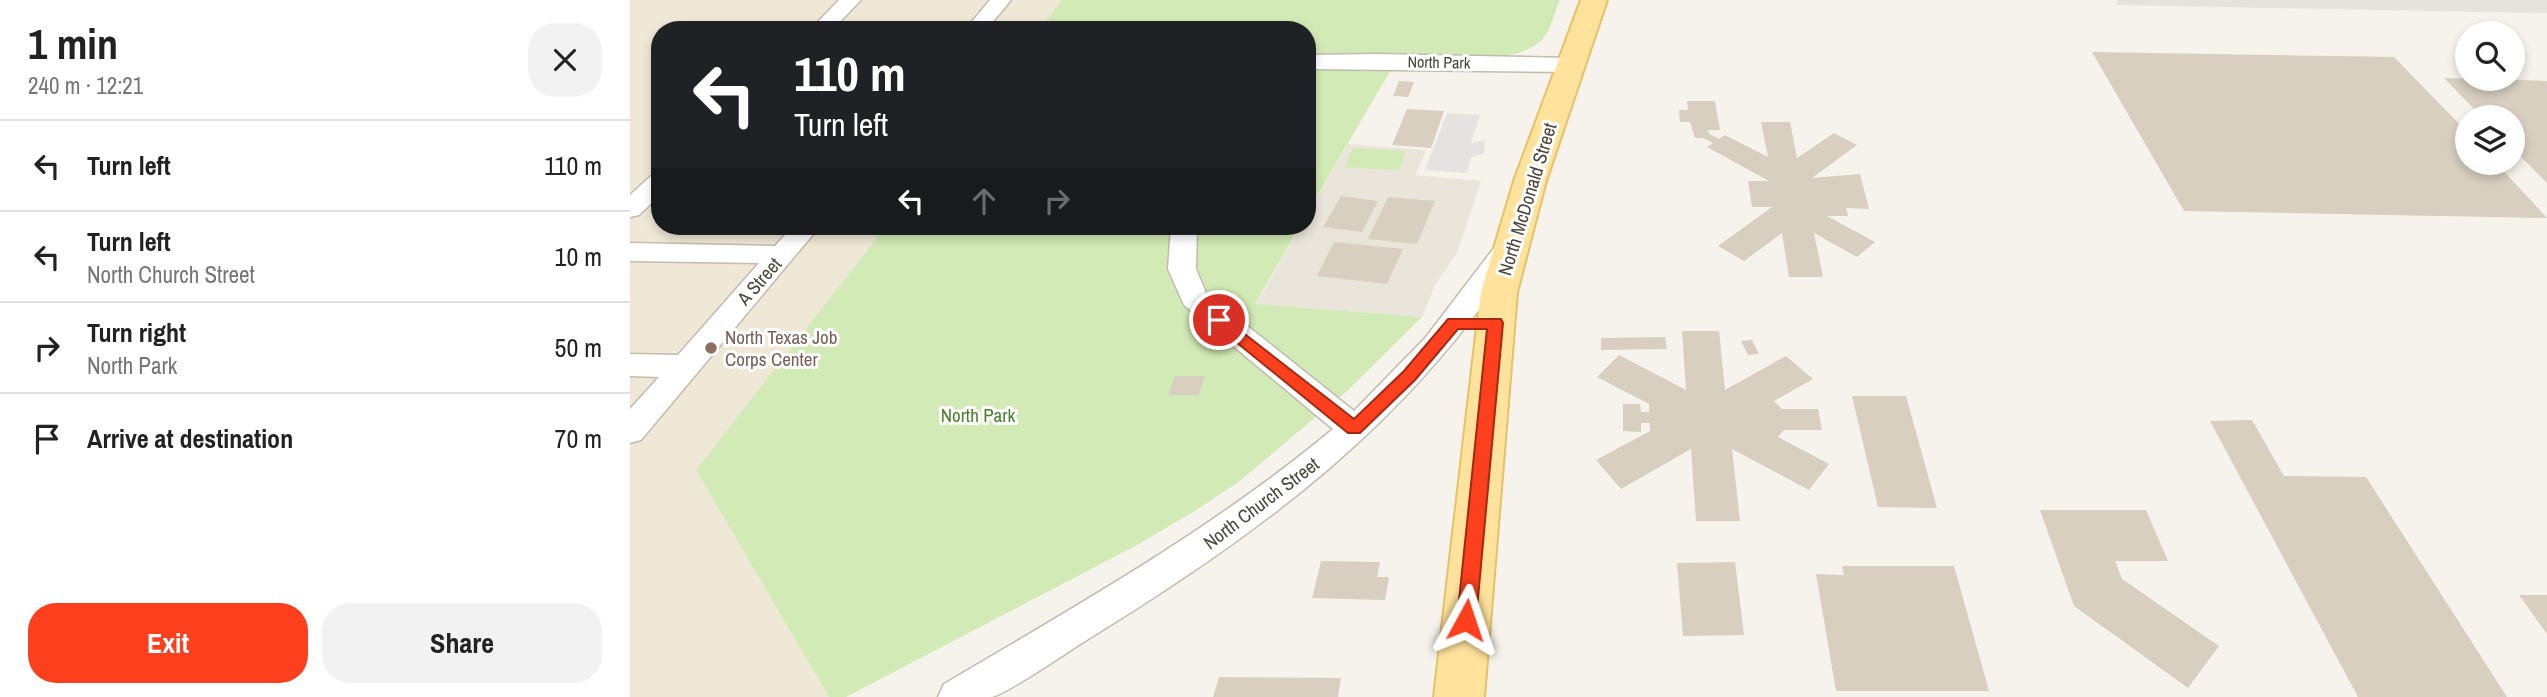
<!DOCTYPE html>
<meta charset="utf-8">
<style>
:root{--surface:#fff;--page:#f2f2f2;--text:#222;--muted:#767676;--line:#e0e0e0;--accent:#fc3f1d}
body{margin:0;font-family:"Archivo Narrow",sans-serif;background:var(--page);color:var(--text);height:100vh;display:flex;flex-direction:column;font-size:26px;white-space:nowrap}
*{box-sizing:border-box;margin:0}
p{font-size:23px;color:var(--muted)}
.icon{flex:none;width:38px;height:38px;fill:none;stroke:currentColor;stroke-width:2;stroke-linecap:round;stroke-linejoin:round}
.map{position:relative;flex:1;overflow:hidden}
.panel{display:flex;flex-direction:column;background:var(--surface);width:630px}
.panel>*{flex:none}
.hud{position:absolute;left:21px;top:21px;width:665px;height:214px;border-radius:28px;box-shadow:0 4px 10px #0003;background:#202124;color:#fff;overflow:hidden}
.controls{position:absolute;left:1825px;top:21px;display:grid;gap:14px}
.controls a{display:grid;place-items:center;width:70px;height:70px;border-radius:50%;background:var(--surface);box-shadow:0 4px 10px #0003;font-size:35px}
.pin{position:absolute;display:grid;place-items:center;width:60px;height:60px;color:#fff;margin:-30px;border:4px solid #fff;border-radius:50%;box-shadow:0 2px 7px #0007}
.me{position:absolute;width:77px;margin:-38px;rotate:5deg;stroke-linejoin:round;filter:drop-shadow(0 0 5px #0008)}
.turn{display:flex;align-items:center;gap:24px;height:147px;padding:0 28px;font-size:32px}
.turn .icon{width:91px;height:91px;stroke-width:2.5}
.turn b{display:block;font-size:49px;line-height:60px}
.lanes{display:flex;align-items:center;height:66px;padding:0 28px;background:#0003;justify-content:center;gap:35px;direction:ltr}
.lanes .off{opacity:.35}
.round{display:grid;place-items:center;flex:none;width:74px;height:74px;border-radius:28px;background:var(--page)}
.head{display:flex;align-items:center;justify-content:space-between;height:119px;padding:0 28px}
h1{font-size:42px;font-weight:700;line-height:52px}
.primary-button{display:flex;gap:14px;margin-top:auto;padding:14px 28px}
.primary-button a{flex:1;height:80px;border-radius:28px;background:var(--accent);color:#fff;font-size:28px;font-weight:700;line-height:80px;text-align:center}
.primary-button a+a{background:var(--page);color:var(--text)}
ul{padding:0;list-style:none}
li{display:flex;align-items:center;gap:21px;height:91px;padding:0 28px;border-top:2px solid var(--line)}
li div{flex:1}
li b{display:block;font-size:26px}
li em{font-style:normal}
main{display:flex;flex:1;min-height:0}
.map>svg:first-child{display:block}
</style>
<main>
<section class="panel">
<div class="head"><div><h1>1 min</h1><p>240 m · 12:21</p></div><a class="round"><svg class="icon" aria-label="close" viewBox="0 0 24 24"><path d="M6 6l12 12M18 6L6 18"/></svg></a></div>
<ul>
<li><svg class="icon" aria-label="left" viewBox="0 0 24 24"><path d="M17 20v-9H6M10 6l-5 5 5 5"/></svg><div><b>Turn left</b></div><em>110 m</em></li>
<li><svg class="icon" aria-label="left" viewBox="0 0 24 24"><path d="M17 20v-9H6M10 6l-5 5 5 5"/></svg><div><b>Turn left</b><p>North Church Street</p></div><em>10 m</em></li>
<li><svg class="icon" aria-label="right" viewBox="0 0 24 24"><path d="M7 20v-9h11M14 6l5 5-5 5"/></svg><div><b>Turn right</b><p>North Park</p></div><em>50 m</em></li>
<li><svg class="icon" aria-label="arrive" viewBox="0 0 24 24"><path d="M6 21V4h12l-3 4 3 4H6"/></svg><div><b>Arrive at destination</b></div><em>70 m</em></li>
</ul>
<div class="primary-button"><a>Exit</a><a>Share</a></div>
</section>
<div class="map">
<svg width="1917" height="697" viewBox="0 0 1917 697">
<rect width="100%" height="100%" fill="#f6f3ec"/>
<polygon fill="#eae5da" points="718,144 796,150 785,175 851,181 827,253 805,285 792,317 626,304 671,226 677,226 677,215"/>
<polygon fill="#e6e2dd" points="1488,0 1917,0 1917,13 1486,5"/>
<polygon fill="#efe8d6" points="0,0 432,0 409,30 30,30 30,226 256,226 66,470 199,697 0,697"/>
<g fill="#d2eab5">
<path d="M432 0H930C925 11 922 26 915 36 897 65 796 65 762 68L677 213V30H409Z"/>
<polygon points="723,148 776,151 769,170 714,167"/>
<polygon points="256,226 670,226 625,304 792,317 718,390 611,480 563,512 507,545 216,697 199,697 66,470"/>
</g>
<polygon fill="#e5e3e0" points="817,113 850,115 841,143 855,140 854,153 841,157 837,173 795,170"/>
<g fill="#d8cfc1">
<polygon points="1462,52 1764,57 1838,133 1838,163 1866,163 1917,218 1554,211"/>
<polygon points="1814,78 1917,81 1917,183 1883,149 1883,117 1852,117"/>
<polygon points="769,81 784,82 778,97 763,96"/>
<polygon points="1057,101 1085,101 1090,130 1078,130 1079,134 1089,139 1095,135 1138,157 1131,122 1160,122 1167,158 1204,133 1227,145 1182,178 1230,174 1239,209 1216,208 1218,216 1197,216 1245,242 1227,257 1184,233 1193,277 1159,277 1152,233 1114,261 1088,246 1142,207 1122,207 1118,181 1139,181 1077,147 1083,143 1073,138 1065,138 1060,122 1050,122 1049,110 1058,110"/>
<polygon points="777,109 814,111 801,148 762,145"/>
<polygon points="711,196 748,201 732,232 693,227"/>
<polygon points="758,197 805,201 787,244 738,239"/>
<polygon points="704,242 773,249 757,284 687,276"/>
<polygon points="1052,331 1089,331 1095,390 1156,356 1183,379 1144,401 1152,409 1188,409 1192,430 1154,430 1148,437 1199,464 1179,490 1102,449 1110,521 1066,521 1061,449 991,489 966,460 1020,431 1020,423 1011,423 1011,432 993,431 993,404 1010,404 1011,412 1019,412 1019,404 967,377 989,355 1056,390"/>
<polygon points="1035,337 1037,349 971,350 971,338"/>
<polygon points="1122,340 1129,354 1118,355 1111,341"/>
<polygon points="545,376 575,376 569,395 538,395"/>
<polygon points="1222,396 1276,396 1307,508 1248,507"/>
<polygon points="1622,420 1654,476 1736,477 1877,697 1728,697 1580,421"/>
<polygon points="1410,510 1516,510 1538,561 1485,561 1492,579 1589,646 1558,688 1444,606"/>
<polygon points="691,561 750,562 747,577 759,577 755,600 682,598"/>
<polygon points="1105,562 1114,635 1053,636 1047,563"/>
<polygon points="1212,566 1324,566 1359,691 1206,691 1186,574 1214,575"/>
<polygon points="1889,595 1917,595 1917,634"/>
<polygon points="589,677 711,678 708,697 583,697"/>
</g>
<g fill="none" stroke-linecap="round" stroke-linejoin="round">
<g stroke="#c2bbae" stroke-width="3">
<g id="minor">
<polygon points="209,0 231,0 202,30 180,30"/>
<polygon points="360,0 381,0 356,30 335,30"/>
<polygon points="746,54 941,58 949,60 952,65 949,70 941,72 677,69 677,55"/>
<polygon points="30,173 30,195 9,215 0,217 0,195 21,176"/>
<polygon points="163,226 190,226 11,440 0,443 0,409 29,377 0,376 0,354 48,355 129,263 0,261 0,243 145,246"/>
<path d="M541 226H567L566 269 576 293 724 411 796 337 870 240 880 237 890 240 893 246C779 426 630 533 452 643 436 653 375 695 361 697 345 697 325 697 308 697L314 684C448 605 583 529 703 429L554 305 538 269Z"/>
</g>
</g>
<g stroke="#e6c16a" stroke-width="4">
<polygon id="major" points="951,0 977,0 916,181 887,292 854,697 804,697 851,292 884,181"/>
</g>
<use href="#minor" fill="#fff" fill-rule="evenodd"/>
<use href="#major" fill="#ffe39c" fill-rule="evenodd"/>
</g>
<polygon fill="#fc3f1d" stroke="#a42913" stroke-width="2" points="589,314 724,419 774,371 818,319 871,319 873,323 846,620 844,627 836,629 829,627 827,620 857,329 828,329 785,380 730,433 718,433 584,324 581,320 584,316"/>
<circle fill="#8d6e63" stroke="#fff" stroke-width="2.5" cx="81" cy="348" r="7"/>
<g text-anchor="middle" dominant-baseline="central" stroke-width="6" stroke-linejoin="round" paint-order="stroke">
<g font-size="16" fill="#4b4439" stroke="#fff">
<text transform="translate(809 62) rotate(1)">North Park</text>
</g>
<g font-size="19" fill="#4b4439" stroke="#fff">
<text transform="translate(897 199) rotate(-73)">North McDonald Street</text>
<text transform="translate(129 281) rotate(-49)">A Street</text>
<text transform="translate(631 503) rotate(-37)">North Church Street</text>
</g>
<g font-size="19" fill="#785e54" stroke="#fff" text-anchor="start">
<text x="95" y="337">North Texas Job<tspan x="95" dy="22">Corps Center</tspan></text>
</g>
<g font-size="19" fill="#4a7f2a" stroke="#fff">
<text x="348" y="415">North Park</text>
</g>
</g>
</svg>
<div class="controls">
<a><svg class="icon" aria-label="search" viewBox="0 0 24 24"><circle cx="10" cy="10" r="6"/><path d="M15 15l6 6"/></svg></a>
<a><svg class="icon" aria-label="layers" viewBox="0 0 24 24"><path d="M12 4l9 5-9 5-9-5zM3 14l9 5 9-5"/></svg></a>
</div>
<div class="pin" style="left:589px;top:320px;background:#d93025"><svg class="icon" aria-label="arrive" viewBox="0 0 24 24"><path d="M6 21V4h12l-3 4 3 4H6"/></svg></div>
<svg class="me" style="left:836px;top:620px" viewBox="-20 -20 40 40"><path d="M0-17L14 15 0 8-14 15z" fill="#fc3f1d" stroke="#fff" stroke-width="4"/></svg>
<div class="hud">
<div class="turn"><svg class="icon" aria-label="left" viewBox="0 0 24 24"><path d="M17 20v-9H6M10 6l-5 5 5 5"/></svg><div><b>110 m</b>Turn left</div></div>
<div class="lanes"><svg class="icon" aria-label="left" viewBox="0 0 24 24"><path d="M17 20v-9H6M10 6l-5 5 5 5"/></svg><svg class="icon off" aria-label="ahead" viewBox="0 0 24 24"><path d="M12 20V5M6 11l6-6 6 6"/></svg><svg class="icon off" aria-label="right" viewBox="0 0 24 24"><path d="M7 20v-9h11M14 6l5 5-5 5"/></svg></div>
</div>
</div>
</main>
